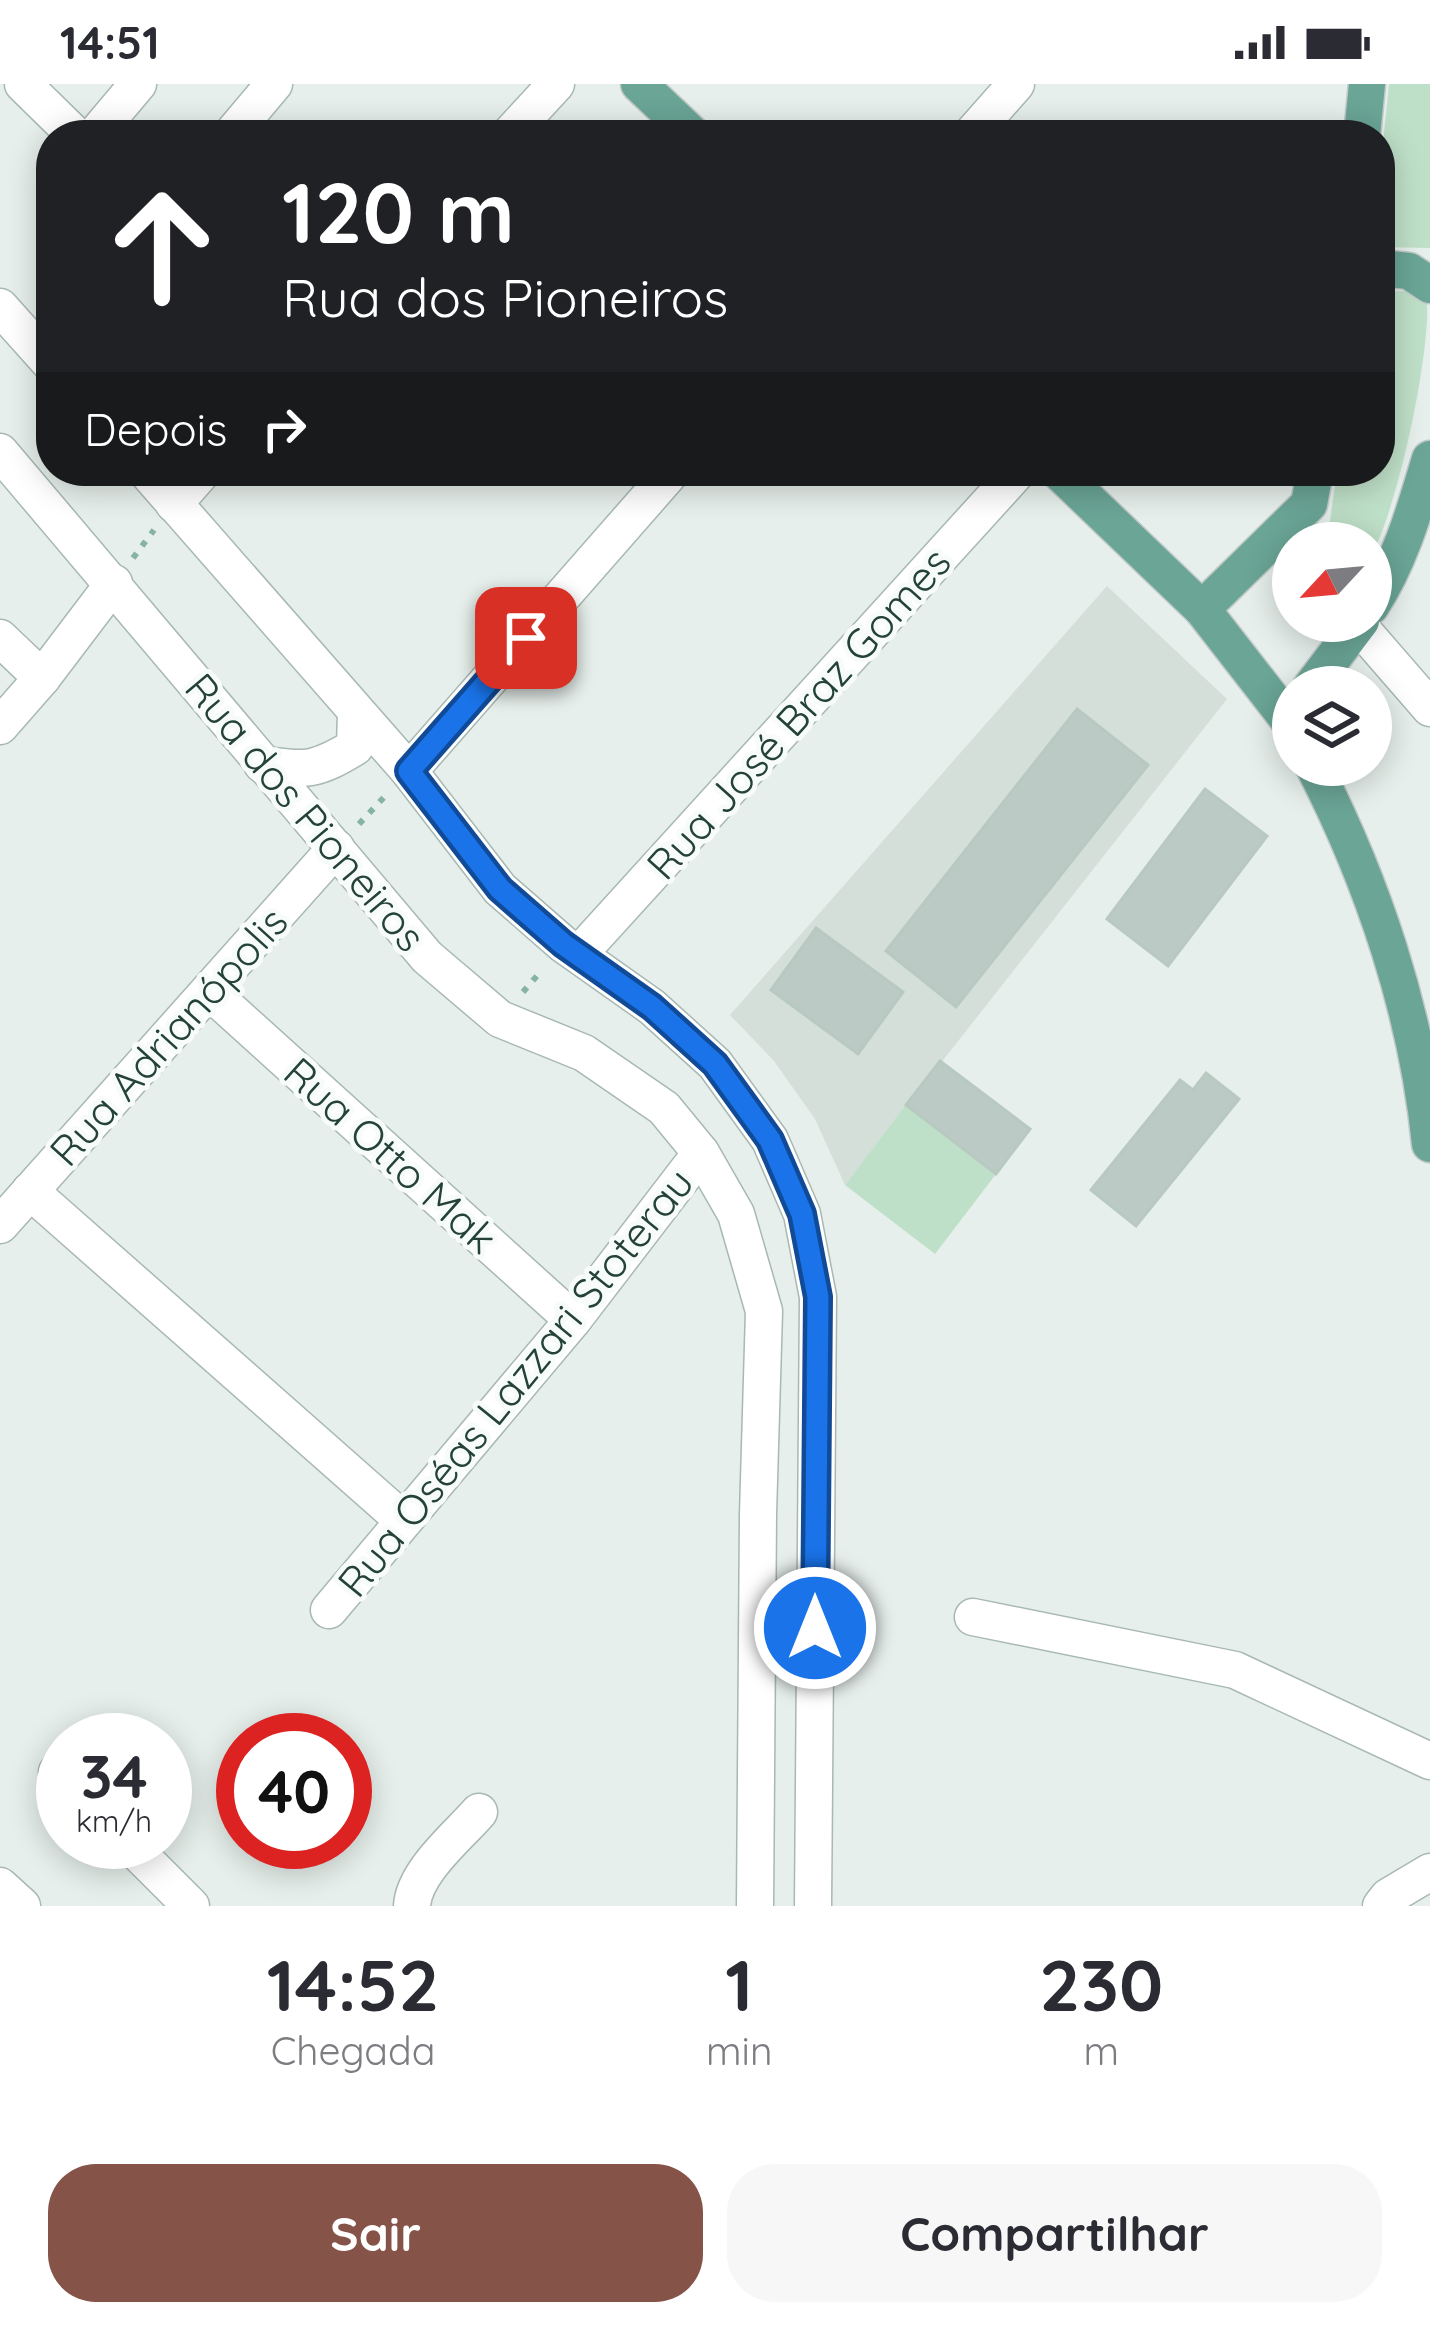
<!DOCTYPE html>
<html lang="pt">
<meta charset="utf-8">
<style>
:root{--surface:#fff;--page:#f7f7f7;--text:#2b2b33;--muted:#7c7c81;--accent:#855347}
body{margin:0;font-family:Quicksand,sans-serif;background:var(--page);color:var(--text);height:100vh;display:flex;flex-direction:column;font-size:45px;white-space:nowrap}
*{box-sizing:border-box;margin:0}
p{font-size:39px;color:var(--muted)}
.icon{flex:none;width:66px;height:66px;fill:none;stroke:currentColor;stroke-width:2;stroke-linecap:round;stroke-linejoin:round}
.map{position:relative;height:1822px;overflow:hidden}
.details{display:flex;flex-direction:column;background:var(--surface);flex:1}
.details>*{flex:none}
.top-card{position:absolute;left:36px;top:36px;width:1359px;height:366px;border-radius:48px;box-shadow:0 6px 30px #0003;background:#202124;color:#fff;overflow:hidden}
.needle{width:78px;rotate:244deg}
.tools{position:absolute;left:1272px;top:438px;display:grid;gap:24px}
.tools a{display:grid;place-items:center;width:120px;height:120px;border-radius:50%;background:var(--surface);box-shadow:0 6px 30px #0003;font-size:60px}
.speed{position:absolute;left:36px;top:1629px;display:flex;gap:24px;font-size:60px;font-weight:700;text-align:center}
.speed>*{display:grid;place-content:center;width:156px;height:156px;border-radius:50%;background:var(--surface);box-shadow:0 6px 30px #0003;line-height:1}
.speed small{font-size:30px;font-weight:400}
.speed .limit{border:18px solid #d22;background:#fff;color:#111}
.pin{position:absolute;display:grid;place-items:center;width:102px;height:102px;color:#fff;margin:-51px;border-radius:24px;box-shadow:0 6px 18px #0006}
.me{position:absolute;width:132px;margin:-66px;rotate:0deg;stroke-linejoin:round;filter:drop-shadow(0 0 9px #0008)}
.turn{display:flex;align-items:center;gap:42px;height:252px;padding:0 48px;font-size:54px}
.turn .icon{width:156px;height:156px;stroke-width:2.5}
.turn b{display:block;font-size:84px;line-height:102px}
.then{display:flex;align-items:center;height:114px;padding:0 48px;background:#0003;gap:24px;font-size:45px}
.eta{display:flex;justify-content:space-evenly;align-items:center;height:204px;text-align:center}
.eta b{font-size:72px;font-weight:700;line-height:84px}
.cta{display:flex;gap:24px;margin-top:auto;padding:24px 48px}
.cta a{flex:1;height:138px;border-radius:48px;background:var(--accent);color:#fff;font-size:48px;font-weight:700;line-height:138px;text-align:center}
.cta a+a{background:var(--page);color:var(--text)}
.status{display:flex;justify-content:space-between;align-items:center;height:84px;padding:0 60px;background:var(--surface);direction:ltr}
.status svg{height:33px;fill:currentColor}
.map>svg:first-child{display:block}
</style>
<div class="status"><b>14:51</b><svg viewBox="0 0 49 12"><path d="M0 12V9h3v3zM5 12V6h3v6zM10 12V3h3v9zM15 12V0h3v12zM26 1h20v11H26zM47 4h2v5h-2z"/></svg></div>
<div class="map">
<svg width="1430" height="1822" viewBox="0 0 1430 1822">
<rect width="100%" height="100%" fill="#e6efeb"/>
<polygon fill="#d4dfda" points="1107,502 1227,615 845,1101 815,1035 774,977 730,931"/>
<g fill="#bfe0c8">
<polygon points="1389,0 1430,0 1430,164 1380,163 1380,89"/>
<path d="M1387 207H1405L1427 220C1430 271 1398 425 1371 471V459H1327L1337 387H1380V210Z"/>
<polygon points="906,1021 996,1090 935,1170 845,1101"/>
</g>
<g fill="#bbcac4" stroke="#b8c9c2" stroke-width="3">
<polygon points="1077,625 1148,681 956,923 886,867"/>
<polygon points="1205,705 1267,752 1168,882 1107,835"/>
<polygon points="816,844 903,908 858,970 771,906"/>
<polygon points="940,977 1030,1045 996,1090 906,1021"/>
<polygon points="1206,989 1239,1015 1136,1142 1091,1106 1180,996 1193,1006"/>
</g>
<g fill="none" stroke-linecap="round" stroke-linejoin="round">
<g stroke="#a8b8b2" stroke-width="39">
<g id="minor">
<polyline points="23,0 75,51"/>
<polyline points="95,51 138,0"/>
<polyline points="231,51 274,0"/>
<polyline points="509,51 556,0"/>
<polyline points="971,51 1016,0"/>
<polyline points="0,223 51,280"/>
<polyline points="0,368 427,873 500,935 584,969 664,1024 701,1069 736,1130 764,1227 758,1430 755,1822"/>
<polyline points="146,387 409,687 500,805 563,860 652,923 715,980 770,1056 802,1130 818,1213 813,1822"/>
<polyline points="174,420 203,387"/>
<polyline points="1358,541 1430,624"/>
<polyline points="0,554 42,594"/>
<polyline points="0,642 42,594 114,499"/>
<path d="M262 680C306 688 317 686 355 663L356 628"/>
<polyline points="409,687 672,387"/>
<polyline points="579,870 1018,387"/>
<polyline points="209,907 573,1236"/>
<polyline points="30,1107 403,1436"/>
<polyline points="0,1141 336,764"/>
<polyline points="329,1526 573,1236 701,1069"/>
<polyline points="973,1533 1235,1586 1430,1677"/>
<polyline points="57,1688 63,1694"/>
<polyline points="127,1758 191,1822"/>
<polyline points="0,1802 22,1822"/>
<path d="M412 1822C414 1788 457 1753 479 1728"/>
<polyline points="1381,1822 1388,1813 1430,1788"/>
</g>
</g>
<g stroke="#c2cac8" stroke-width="39">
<g id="major">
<polyline points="639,0 693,51"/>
<polyline points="1362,51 1367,0"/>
<polyline points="1380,184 1409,187 1430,201"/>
<polyline points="1058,387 1202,525 1293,642"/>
<path d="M1371 522C1400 478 1415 425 1430 375"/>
<polyline points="1202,525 1309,420 1315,387"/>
<polyline points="1311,603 1361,537"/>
<path d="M1313 681C1373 798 1417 929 1430 1060"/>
</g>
</g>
<g stroke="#86b3a5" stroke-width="6" stroke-dasharray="6 9" stroke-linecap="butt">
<polyline points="133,474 154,446"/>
<polyline points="359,740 387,710"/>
<polyline points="523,908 542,886"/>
</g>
<use href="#minor" stroke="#fff" stroke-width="36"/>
<use href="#major" stroke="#6aa596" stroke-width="36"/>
</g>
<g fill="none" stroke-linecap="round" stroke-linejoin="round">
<g stroke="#114b97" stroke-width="30">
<polyline id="route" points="526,554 409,687 500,805 563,860 652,923 715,980 770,1056 802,1130 818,1213 815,1544"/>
</g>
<use href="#route" stroke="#1a73e8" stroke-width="21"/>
</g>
<g text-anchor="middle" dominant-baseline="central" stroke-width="10" stroke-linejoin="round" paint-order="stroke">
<g font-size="42" fill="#24423a" stroke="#f7fbf9">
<text transform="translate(798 629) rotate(-48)">Rua José Braz Gomes</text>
<text transform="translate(306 728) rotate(50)">Rua dos Pioneiros</text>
<text transform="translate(168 952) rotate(-48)">Rua Adrianópolis</text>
<text transform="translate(391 1071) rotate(42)">Rua Otto Mak</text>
<text transform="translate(515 1298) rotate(-51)">Rua Oséas Lazzari Stoterau</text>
</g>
</g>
</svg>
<div class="tools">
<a><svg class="needle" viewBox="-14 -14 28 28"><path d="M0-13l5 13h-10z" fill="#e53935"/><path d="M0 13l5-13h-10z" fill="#7c7c81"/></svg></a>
<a><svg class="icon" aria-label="layers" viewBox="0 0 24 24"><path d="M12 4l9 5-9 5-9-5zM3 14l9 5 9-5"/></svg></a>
</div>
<div class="speed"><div>34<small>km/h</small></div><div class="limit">40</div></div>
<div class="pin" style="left:526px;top:554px;background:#d93025"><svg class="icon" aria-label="arrive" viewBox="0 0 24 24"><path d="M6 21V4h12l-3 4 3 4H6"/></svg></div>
<svg class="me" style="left:815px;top:1544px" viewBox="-20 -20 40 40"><circle r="17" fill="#1a73e8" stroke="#fff" stroke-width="3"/><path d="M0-11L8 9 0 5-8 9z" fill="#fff"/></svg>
<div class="top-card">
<div class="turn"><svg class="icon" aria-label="ahead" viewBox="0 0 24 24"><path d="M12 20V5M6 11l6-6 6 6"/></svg><div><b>120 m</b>Rua dos Pioneiros</div></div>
<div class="then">Depois<svg class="icon" aria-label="right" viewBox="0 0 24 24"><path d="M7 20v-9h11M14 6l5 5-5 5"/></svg></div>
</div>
</div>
<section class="details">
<div class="eta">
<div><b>14:52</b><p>Chegada</p></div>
<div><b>1</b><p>min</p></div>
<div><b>230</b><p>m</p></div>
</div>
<div class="cta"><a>Sair</a><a>Compartilhar</a></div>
</section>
